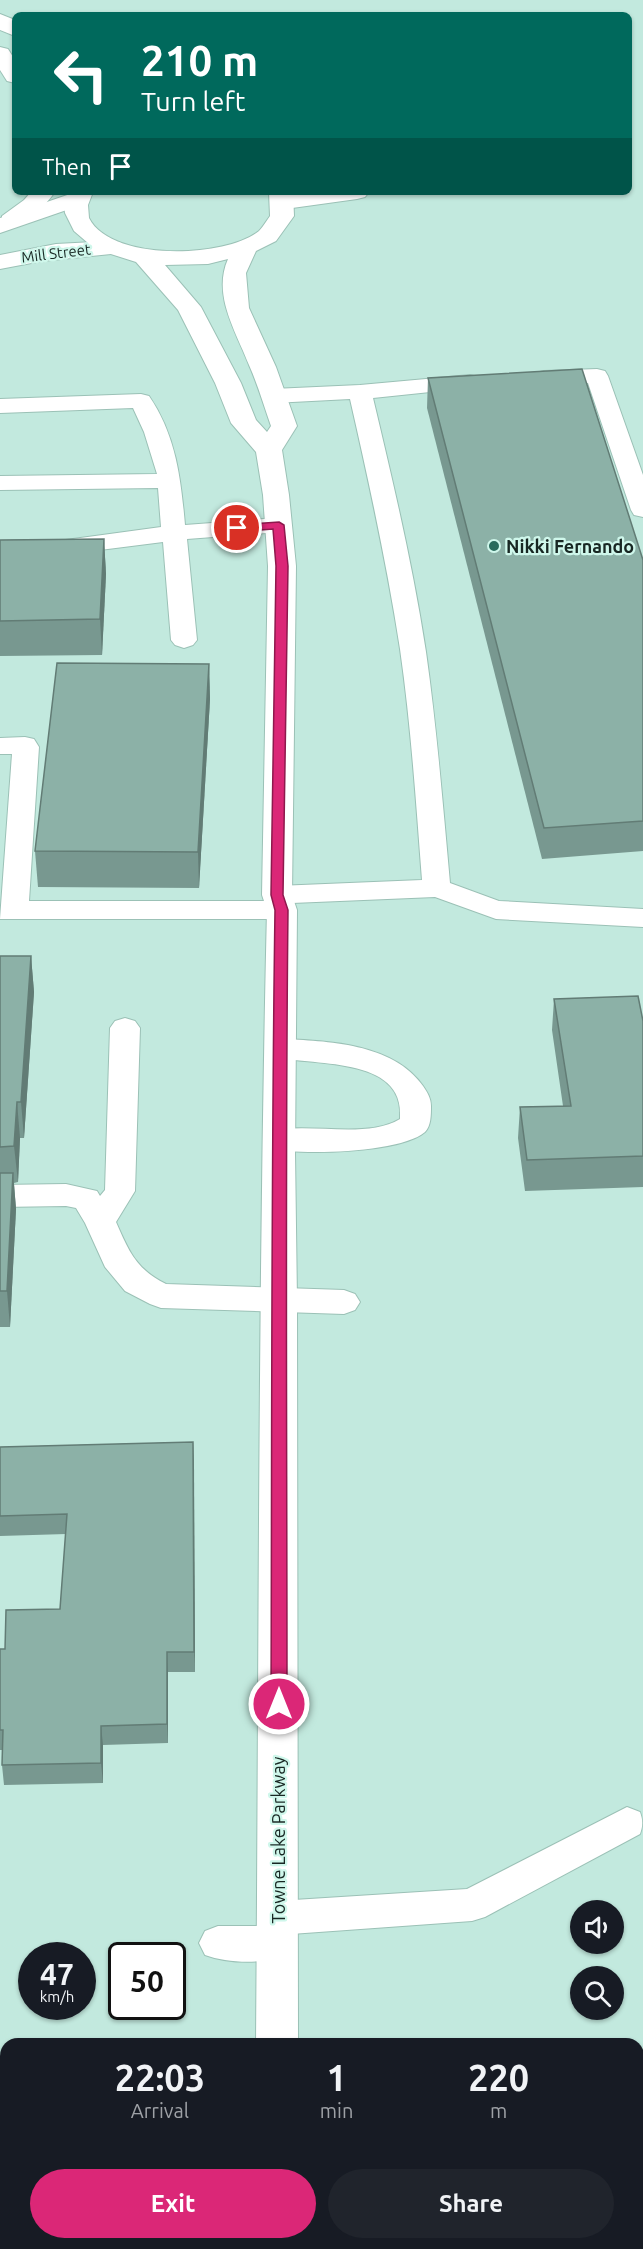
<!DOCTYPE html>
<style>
:root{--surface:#171b24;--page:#20242c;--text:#f1f3f6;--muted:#9ea1a6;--accent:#db2777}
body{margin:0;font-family:Ubuntu,sans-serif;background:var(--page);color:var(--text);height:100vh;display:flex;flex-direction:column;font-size:22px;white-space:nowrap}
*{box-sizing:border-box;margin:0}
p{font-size:20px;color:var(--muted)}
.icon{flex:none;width:33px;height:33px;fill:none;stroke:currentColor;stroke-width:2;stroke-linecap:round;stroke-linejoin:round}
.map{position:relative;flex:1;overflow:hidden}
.drawer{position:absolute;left:0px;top:2038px;width:644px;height:212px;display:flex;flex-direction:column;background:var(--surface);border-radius:18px 18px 0 0;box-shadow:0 2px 4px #0004}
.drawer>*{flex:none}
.hud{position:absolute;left:12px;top:12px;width:620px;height:183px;border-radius:9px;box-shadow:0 2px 4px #0004;background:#00695c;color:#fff;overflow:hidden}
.buttons{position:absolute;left:570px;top:1900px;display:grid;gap:12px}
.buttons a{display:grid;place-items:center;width:54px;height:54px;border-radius:50%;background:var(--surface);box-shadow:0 2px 4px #0004;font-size:30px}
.speed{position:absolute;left:18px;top:1942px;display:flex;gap:12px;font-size:30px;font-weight:700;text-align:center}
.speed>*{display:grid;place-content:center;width:78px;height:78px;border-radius:50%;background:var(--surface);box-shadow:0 2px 4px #0004;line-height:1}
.speed small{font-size:15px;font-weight:400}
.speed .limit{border:3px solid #111;border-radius:9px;background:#fff;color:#111}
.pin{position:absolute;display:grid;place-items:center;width:51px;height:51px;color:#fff;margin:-26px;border:3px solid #fff;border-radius:50%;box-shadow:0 2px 6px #0007}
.me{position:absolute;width:66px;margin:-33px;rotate:0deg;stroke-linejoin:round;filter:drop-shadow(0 0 4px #0008)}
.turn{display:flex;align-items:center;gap:21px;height:126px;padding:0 30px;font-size:27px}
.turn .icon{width:78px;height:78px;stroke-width:2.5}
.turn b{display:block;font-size:42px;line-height:51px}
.then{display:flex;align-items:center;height:57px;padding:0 30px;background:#0003;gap:12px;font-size:22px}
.eta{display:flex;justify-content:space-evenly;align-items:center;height:102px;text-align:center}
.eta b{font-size:36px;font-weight:700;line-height:42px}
.button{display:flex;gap:12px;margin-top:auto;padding:12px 30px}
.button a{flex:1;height:69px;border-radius:36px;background:var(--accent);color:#fff;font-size:24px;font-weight:700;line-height:69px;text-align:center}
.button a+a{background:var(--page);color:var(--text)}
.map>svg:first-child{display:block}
</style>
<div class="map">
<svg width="643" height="2249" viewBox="0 0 643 2249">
<rect width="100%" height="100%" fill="#c2e9de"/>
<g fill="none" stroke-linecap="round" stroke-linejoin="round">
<g stroke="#9bc1b6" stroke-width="2">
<g id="service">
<polygon points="597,369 605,371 608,376 643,475 643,517 634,515 631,510 588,383 544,385 536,383 533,378 536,373 544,371"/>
<path d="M470 375 478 377 482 382 478 387 373 398C393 482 413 566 426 652 437 729 443 806 450 883L499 901 643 909V927L496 919 435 897 292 903 296 910 292 917 282 919H0L12 754H0V738L25 737 34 739 39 747 29 901H267L263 895 267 889 277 886 422 880C416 803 411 725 400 649 387 565 369 482 350 399L273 403 265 401 261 396 265 391 273 389 360 385Z"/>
<path d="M141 394 149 396C176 435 181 479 185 525L279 518 288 520 291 525 288 530 279 532 187 539 197 640 193 645 184 648 175 645 171 640 163 542 29 559H0V545H29L161 527 158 488 0 490V476L157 474 144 432 133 408 0 413V399Z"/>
<path d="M125 1018 135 1021 140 1028 135 1191 116 1222C129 1252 136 1269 166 1284L344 1290 355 1294 360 1302 355 1310 344 1314 161 1308 150 1304 125 1291 105 1267 85 1223 76 1208 66 1206 0 1207V1185L66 1184 97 1191 100 1196 105 1190 110 1028 115 1021Z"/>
<path d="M280 1039C327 1041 393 1043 423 1086 427 1092 431 1098 431 1106 431 1115 431 1126 425 1132 401 1153 298 1156 268 1148L264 1140 268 1132C306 1121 365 1140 400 1119 406 1054 309 1067 270 1056L265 1049 270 1042Z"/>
<path d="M627 1807 640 1812C643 1820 643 1826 640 1834L485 1917 472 1921 291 1934 296 1943 290 1955C266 1964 229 1964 205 1955L199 1943 205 1931 218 1926H263L259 1918 265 1906 278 1901 467 1889Z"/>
</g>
</g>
<g stroke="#9bc1b6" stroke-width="2">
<g id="minor">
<polygon points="76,192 84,194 88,199 84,204 0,233 0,218"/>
<polygon points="306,192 369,192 365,197 357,199 285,209 277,207 273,202 277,197"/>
<polygon points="113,241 121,243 125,248 121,253 42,261 0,269 0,255 56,244"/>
</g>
</g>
<g stroke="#9bc1b6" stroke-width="2">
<g id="secondary">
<polygon points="0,14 15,20 15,36 0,30"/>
<polygon points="0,47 8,49 15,60 15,83 7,81 0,70"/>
<path d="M31 192H55C43 208 23 231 2 226V216L24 200Z"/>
<path d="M69 192H93L88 205 89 218C111 262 226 258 259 231 263 227 267 220 270 216L269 192H293L294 216 276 241 256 251 246 273 249 308 276 367 297 426 282 450 289 495 296 566 292 895 297 910 295 1152 297 1301 298 2044H256C259 1666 258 1288 267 910L262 895 268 566 263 495 256 452 231 423 215 383 178 310 136 262 95 249 74 231 65 213 64 205ZM228 259C212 295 236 331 249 365 258 385 264 406 271 426L267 432 256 420 241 383 201 307 165 265 208 264Z"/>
<rect x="256" y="2244" width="44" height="5"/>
</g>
</g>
<use href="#service" fill="#fff" fill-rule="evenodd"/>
<use href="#minor" fill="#fff" fill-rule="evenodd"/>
<use href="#secondary" fill="#fff" fill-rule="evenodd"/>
</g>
<g fill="#789890">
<polygon points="428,378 643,560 643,851 542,859 427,408"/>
<polygon points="104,539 106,574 102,655 0,656 0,540"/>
<polygon points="209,664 210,699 199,888 38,887 35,851"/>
<polygon points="0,956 31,956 34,992 24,1138 20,1138 18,1182 14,1183 16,1209 10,1327 0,1327"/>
<polygon points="554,999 643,1021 643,1187 525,1191 518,1138 520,1107 563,1106 552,1030"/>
<polygon points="193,1442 195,1672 168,1672 168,1743 103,1745 103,1783 4,1785 2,1765 2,1750 0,1750 0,1649 5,1649 60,1609 66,1534 0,1536 0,1447"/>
</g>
<g fill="#627c75">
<polygon points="104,539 106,574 102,655 100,619"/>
<polygon points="209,664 210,699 199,888 198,852"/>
<polygon points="31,956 34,992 24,1138 21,1102"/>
<polygon points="17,1102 20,1138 18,1182 14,1146"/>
<polygon points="13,1173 16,1209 10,1327 7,1291"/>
<polygon points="193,1442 194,1463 195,1672 194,1652"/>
<polygon points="167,1652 168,1672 168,1743 167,1724"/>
<polygon points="101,1726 103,1745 103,1783 101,1763"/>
</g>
<g fill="#8cb1a7" stroke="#627c75" stroke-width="1.5">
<polygon points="582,369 643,560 643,821 544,828 428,378"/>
<polygon points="104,539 100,619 0,621 0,540"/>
<polygon points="57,663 209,664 198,852 35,851"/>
<polygon points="0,956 31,956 21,1102 17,1102 14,1146 0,1147"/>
<polygon points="638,996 643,1021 643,1156 527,1160 520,1107 571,1106 554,999"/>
<polygon points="0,1173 13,1173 7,1291 0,1291"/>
<polygon points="193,1442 194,1652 167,1652 167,1724 101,1726 101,1763 2,1765 3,1730 0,1730 0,1649 5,1649 6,1610 60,1609 67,1514 0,1516 0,1447"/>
<polygon points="0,2093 6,2093 6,2244 165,2244 165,2249 0,2249"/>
</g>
<path fill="#db2777" stroke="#8e194d" stroke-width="1.5" d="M279 522 284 525 288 566 283 895 288 910C285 1175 287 1439 287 1704L284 1709 279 1711 273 1709 271 1704C272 1439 271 1175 275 910L271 895 276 566 273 529 237 532 231 528 237 525Z"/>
<circle fill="#286b5c" stroke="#cff7eb" stroke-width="2" cx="494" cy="546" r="6"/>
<g text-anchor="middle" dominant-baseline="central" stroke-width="4.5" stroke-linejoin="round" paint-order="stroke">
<g font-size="15" fill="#182723" stroke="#cff7eb">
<text transform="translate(56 253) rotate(-7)">Mill Street</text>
</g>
<g font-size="18" font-weight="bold" fill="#182723" stroke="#cff7eb" text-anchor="start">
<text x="506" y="546">Nikki Fernando</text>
</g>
<g font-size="18" fill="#182723" stroke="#cff7eb">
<text transform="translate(278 1840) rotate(-90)">Towne Lake Parkway</text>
</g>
</g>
</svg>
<div class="buttons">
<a><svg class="icon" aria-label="sound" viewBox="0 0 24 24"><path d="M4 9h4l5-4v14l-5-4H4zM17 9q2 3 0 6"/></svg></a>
<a><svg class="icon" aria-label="search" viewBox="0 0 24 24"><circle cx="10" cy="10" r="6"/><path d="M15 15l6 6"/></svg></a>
</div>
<div class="speed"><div>47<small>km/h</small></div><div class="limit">50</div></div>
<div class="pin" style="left:237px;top:528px;background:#d93025"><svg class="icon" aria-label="arrive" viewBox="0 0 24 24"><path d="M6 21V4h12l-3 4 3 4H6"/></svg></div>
<svg class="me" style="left:279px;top:1704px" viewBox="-20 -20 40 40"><circle r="17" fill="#db2777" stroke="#fff" stroke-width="3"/><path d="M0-11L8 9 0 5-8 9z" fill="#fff"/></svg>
<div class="hud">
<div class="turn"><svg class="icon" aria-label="left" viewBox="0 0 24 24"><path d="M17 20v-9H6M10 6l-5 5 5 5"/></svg><div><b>210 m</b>Turn left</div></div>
<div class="then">Then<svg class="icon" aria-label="arrive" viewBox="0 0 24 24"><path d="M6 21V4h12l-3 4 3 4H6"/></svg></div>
</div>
<section class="drawer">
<div class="eta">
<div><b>22:03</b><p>Arrival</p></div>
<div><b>1</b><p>min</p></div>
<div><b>220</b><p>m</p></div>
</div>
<div class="button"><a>Exit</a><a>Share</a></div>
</section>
</div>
